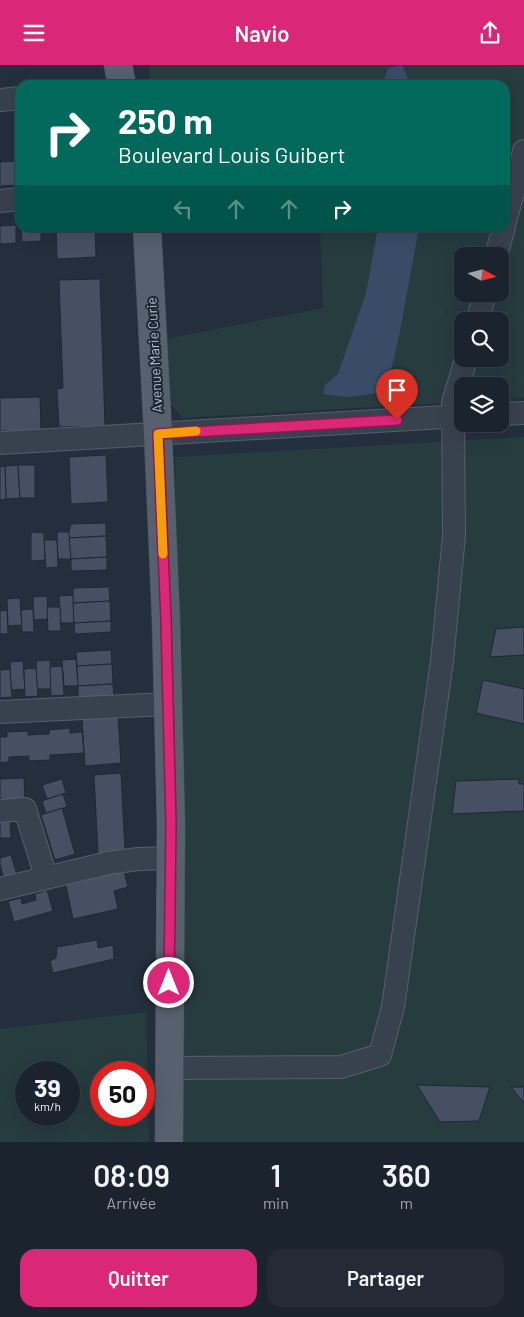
<!DOCTYPE html>
<html lang="fr">
<meta charset="utf-8">
<style>
:root{--surface:#1b232e;--page:#242b36;--text:#f1f3f6;--muted:#a0a4aa;--line:#39404a;--accent:#db2777}
body{margin:0;font-family:Barlow,sans-serif;background:var(--page);color:var(--text);height:100vh;display:flex;flex-direction:column;font-size:19px;white-space:nowrap}
*{box-sizing:border-box;margin:0}
p{font-size:16px;color:var(--muted)}
.icon{flex:none;width:28px;height:28px;fill:none;stroke:currentColor;stroke-width:2;stroke-linecap:round;stroke-linejoin:round}
.map{position:relative;height:1077px;overflow:hidden}
.sheet{display:flex;flex-direction:column;background:var(--surface);flex:1}
.sheet>*{flex:none}
.top-card{position:absolute;left:15px;top:15px;width:495px;height:152px;border-radius:15px;box-shadow:0 5px 20px #0002,0 0 0 1px var(--line);background:#00695c;color:#fff;overflow:hidden}
.needle{width:32px;rotate:97deg}
.fabs{position:absolute;left:454px;top:182px;display:grid;gap:10px}
.fabs a{display:grid;place-items:center;width:55px;height:55px;border-radius:10px;background:var(--surface);box-shadow:0 5px 20px #0002,0 0 0 1px var(--line);font-size:25px}
.speed{position:absolute;left:15px;top:996px;display:flex;gap:10px;font-size:25px;font-weight:700;text-align:center}
.speed>*{display:grid;place-content:center;width:65px;height:65px;border-radius:50%;background:var(--surface);box-shadow:0 5px 20px #0002,0 0 0 1px var(--line);line-height:1}
.speed small{font-size:12px;font-weight:400}
.speed .limit{border:8px solid #d22;background:#fff;color:#111}
.pin{position:absolute;display:grid;place-items:center;width:42px;height:42px;color:#fff;margin:-51px -21px;border-radius:50% 50% 50% 0;rotate:-45deg;box-shadow:0 0 5px #0007}
.pin .icon{rotate:45deg}
.me{position:absolute;width:55px;margin:-28px;rotate:0deg;stroke-linejoin:round;filter:drop-shadow(0 0 4px #0008)}
.turn{display:flex;align-items:center;gap:18px;height:105px;padding:0 20px;font-size:22px}
.turn .icon{width:65px;height:65px;stroke-width:2.5}
.turn b{display:block;font-size:35px;line-height:42px}
.lanes{display:flex;align-items:center;height:48px;padding:0 20px;background:#0003;justify-content:center;gap:25px;direction:ltr}
.lanes .off{opacity:.35}
.eta{display:flex;justify-content:space-evenly;align-items:center;height:85px;text-align:center}
.eta b{font-size:30px;font-weight:600;line-height:35px}
.action{display:flex;gap:10px;margin-top:auto;padding:10px 20px}
.action a{flex:1;height:58px;border-radius:15px;background:var(--accent);color:#fff;font-size:20px;font-weight:600;line-height:58px;text-align:center}
.action a+a{background:var(--page);color:var(--text)}
header{display:flex;justify-content:space-between;align-items:center;height:65px;padding:0 20px;background:var(--accent);color:#fff;font-size:22px;font-weight:600}
.map>svg:first-child{display:block}
</style>
<header><svg class="icon" aria-label="menu" viewBox="0 0 24 24"><path d="M4 6h16M4 12h16M4 18h16"/></svg>Navio<svg class="icon" aria-label="share" viewBox="0 0 24 24"><path d="M12 15V3M7 8l5-5 5 5M5 13v7h14v-7"/></svg></header>
<div class="map">
<svg width="524" height="1077" viewBox="0 0 524 1077">
<rect width="100%" height="100%" fill="#242f3e"/>
<g fill="#263c3f" fill-rule="evenodd">
<path d="M149 0H524V333L500 334V321H462V337L182 353 170 338 165 274 323 243 320 163 505 162V20H150ZM462 191H500V229H462ZM462 256H500V294H462Z"/>
<polygon points="524,372 524,1077 180,1077 175,392"/>
<path d="M146 947 149 1077H0V964ZM26 1008H69V1050H26ZM101 1008H144V1050H101Z"/>
</g>
<g fill="#394c67">
<polygon points="402,0 411,20 385,20 385,12 388,3"/>
<polygon points="378,163 419,163 399,271 389,314 388,327 347,332 323,329 325,320 338,309 366,228"/>
</g>
<g fill="#455162" stroke="#1f2835">
<polygon points="17,96 18,120 0,121 0,97"/>
<polygon points="16,160 16,178 0,179 0,161"/>
<polygon points="21,162 41,162 41,176 22,177"/>
<polygon points="56,162 95,162 96,192 57,194"/>
<polygon points="100,214 105,361 59,362 57,324 63,323 59,215"/>
<polygon points="40,332 41,366 0,366 0,333"/>
<polygon points="106,390 108,437 71,439 69,392"/>
<polygon points="18,400 20,433 6,434 5,401"/>
<polygon points="18,400 35,400 35,433 20,433"/>
<polygon points="5,401 6,434 0,435 0,402"/>
<polygon points="106,458 106,471 69,473 69,467 71,459"/>
<polygon points="31,467 44,468 45,495 31,496"/>
<polygon points="57,467 69,467 71,494 58,494"/>
<polygon points="106,471 107,492 71,494 69,473"/>
<polygon points="44,475 57,475 58,502 46,503"/>
<polygon points="107,492 107,505 71,506 71,494"/>
<polygon points="109,522 110,536 73,538 73,523"/>
<polygon points="73,530 74,558 61,558 59,531"/>
<polygon points="47,531 48,554 34,555 33,532"/>
<polygon points="20,533 22,560 8,561 7,534"/>
<polygon points="110,536 111,556 74,558 73,538"/>
<polygon points="47,542 60,542 61,566 48,566"/>
<polygon points="33,544 34,567 22,567 21,545"/>
<polygon points="7,545 8,569 0,569 0,546"/>
<polygon points="111,556 111,567 75,569 74,558"/>
<polygon points="524,562 524,590 490,592 496,564"/>
<polygon points="111,585 112,599 77,601 76,587"/>
<polygon points="76,594 78,621 64,621 62,595"/>
<polygon points="50,595 51,624 37,624 36,596"/>
<polygon points="23,596 25,624 11,625 10,597"/>
<polygon points="112,599 113,619 78,621 77,601"/>
<polygon points="62,601 64,630 51,631 50,602"/>
<polygon points="36,603 38,631 25,632 24,604"/>
<polygon points="10,604 12,632 0,633 0,605"/>
<polygon points="483,615 524,624 524,659 476,648"/>
<polygon points="113,619 114,632 78,634 78,621"/>
<polygon points="118,651 121,698 85,701 82,654"/>
<polygon points="70,663 70,668 82,667 84,688 50,690 50,695 29,696 29,691 9,692 9,697 0,698 0,672 7,672 7,667 28,666 28,670 49,669 49,665"/>
<polygon points="121,708 125,787 107,787 98,789 94,710"/>
<polygon points="24,713 25,739 3,740 3,734 0,734 0,714"/>
<polygon points="62,714 66,728 47,734 42,720"/>
<polygon points="519,714 519,719 524,719 524,746 452,749 456,716"/>
<polygon points="63,729 67,742 46,748 42,736"/>
<polygon points="62,743 75,789 55,795 41,750"/>
<polygon points="10,751 11,773 0,773 0,752"/>
<polygon points="11,790 17,810 4,814 0,799 0,793"/>
<polygon points="123,803 128,822 114,826 118,844 73,854 65,816"/>
<polygon points="47,825 53,846 14,857 8,836 21,833 22,839 36,835 35,829"/>
<polygon points="97,875 98,883 113,880 114,894 53,908 50,896 56,893 57,882"/>
<polygon points="417,1020 490,1022 479,1056 440,1057"/>
<polygon points="511,1022 524,1022 524,1038"/>
</g>
<g fill="none" stroke-linecap="round" stroke-linejoin="round">
<g stroke="#565f6c" stroke-width="24">
<g id="minor">
<polyline points="0,35 20,33"/>
<polyline points="0,136 20,134"/>
<polyline points="505,157 524,86"/>
<polyline points="496,191 504,162"/>
<polyline points="477,256 485,229"/>
<polyline points="500,349 524,348"/>
<polyline points="0,378 462,351"/>
<polyline points="0,647 167,639"/>
<polyline points="0,746 25,744 46,812"/>
<polyline points="0,824 108,798 138,794 170,793"/>
<polyline points="169,1003 341,1002 380,990 393,942 442,596 454,471 453,338 466,294"/>
</g>
</g>
<g stroke="#414a57" stroke-width="29">
<g id="major">
<polyline points="118,0 122,20"/>
<polyline points="147,162 158,369 166,555 171,759 169,1077"/>
</g>
</g>
<use href="#minor" stroke="#38414e" stroke-width="22"/>
<use href="#major" stroke="#56606e" stroke-width="28"/>
</g>
<g fill="none" stroke-linecap="round" stroke-linejoin="round">
<g stroke="#8e194d" stroke-width="12">
<polyline id="route" points="169,918 171,759 166,555 158,369 397,355"/>
</g>
<use href="#route" stroke="#db2777" stroke-width="9"/>
<polyline stroke="#f59e0b" stroke-width="9" points="163,489 158,369 196,366"/>
</g>
<g text-anchor="middle" dominant-baseline="central" stroke-width="4" stroke-linejoin="round" paint-order="stroke">
<g font-size="14" fill="#b4bcc9" stroke="#1d2633">
<text transform="translate(154 290) rotate(-93)">Avenue Marie Curie</text>
</g>
</g>
</svg>
<div class="fabs">
<a><svg class="needle" viewBox="-14 -14 28 28"><path d="M0-13l5 13h-10z" fill="#e53935"/><path d="M0 13l5-13h-10z" fill="#a0a4aa"/></svg></a>
<a><svg class="icon" aria-label="search" viewBox="0 0 24 24"><circle cx="10" cy="10" r="6"/><path d="M15 15l6 6"/></svg></a>
<a><svg class="icon" aria-label="layers" viewBox="0 0 24 24"><path d="M12 4l9 5-9 5-9-5zM3 14l9 5 9-5"/></svg></a>
</div>
<div class="speed"><div>39<small>km/h</small></div><div class="limit">50</div></div>
<div class="pin" style="left:397px;top:355px;background:#d93025"><svg class="icon" aria-label="arrive" viewBox="0 0 24 24"><path d="M6 21V4h12l-3 4 3 4H6"/></svg></div>
<svg class="me" style="left:169px;top:918px" viewBox="-20 -20 40 40"><circle r="17" fill="#db2777" stroke="#fff" stroke-width="3"/><path d="M0-11L8 9 0 5-8 9z" fill="#fff"/></svg>
<div class="top-card">
<div class="turn"><svg class="icon" aria-label="right" viewBox="0 0 24 24"><path d="M7 20v-9h11M14 6l5 5-5 5"/></svg><div><b>250 m</b>Boulevard Louis Guibert</div></div>
<div class="lanes"><svg class="icon off" aria-label="left" viewBox="0 0 24 24"><path d="M17 20v-9H6M10 6l-5 5 5 5"/></svg><svg class="icon off" aria-label="ahead" viewBox="0 0 24 24"><path d="M12 20V5M6 11l6-6 6 6"/></svg><svg class="icon off" aria-label="ahead" viewBox="0 0 24 24"><path d="M12 20V5M6 11l6-6 6 6"/></svg><svg class="icon" aria-label="right" viewBox="0 0 24 24"><path d="M7 20v-9h11M14 6l5 5-5 5"/></svg></div>
</div>
</div>
<section class="sheet">
<div class="eta">
<div><b>08:09</b><p>Arrivée</p></div>
<div><b>1</b><p>min</p></div>
<div><b>360</b><p>m</p></div>
</div>
<div class="action"><a>Quitter</a><a>Partager</a></div>
</section>
